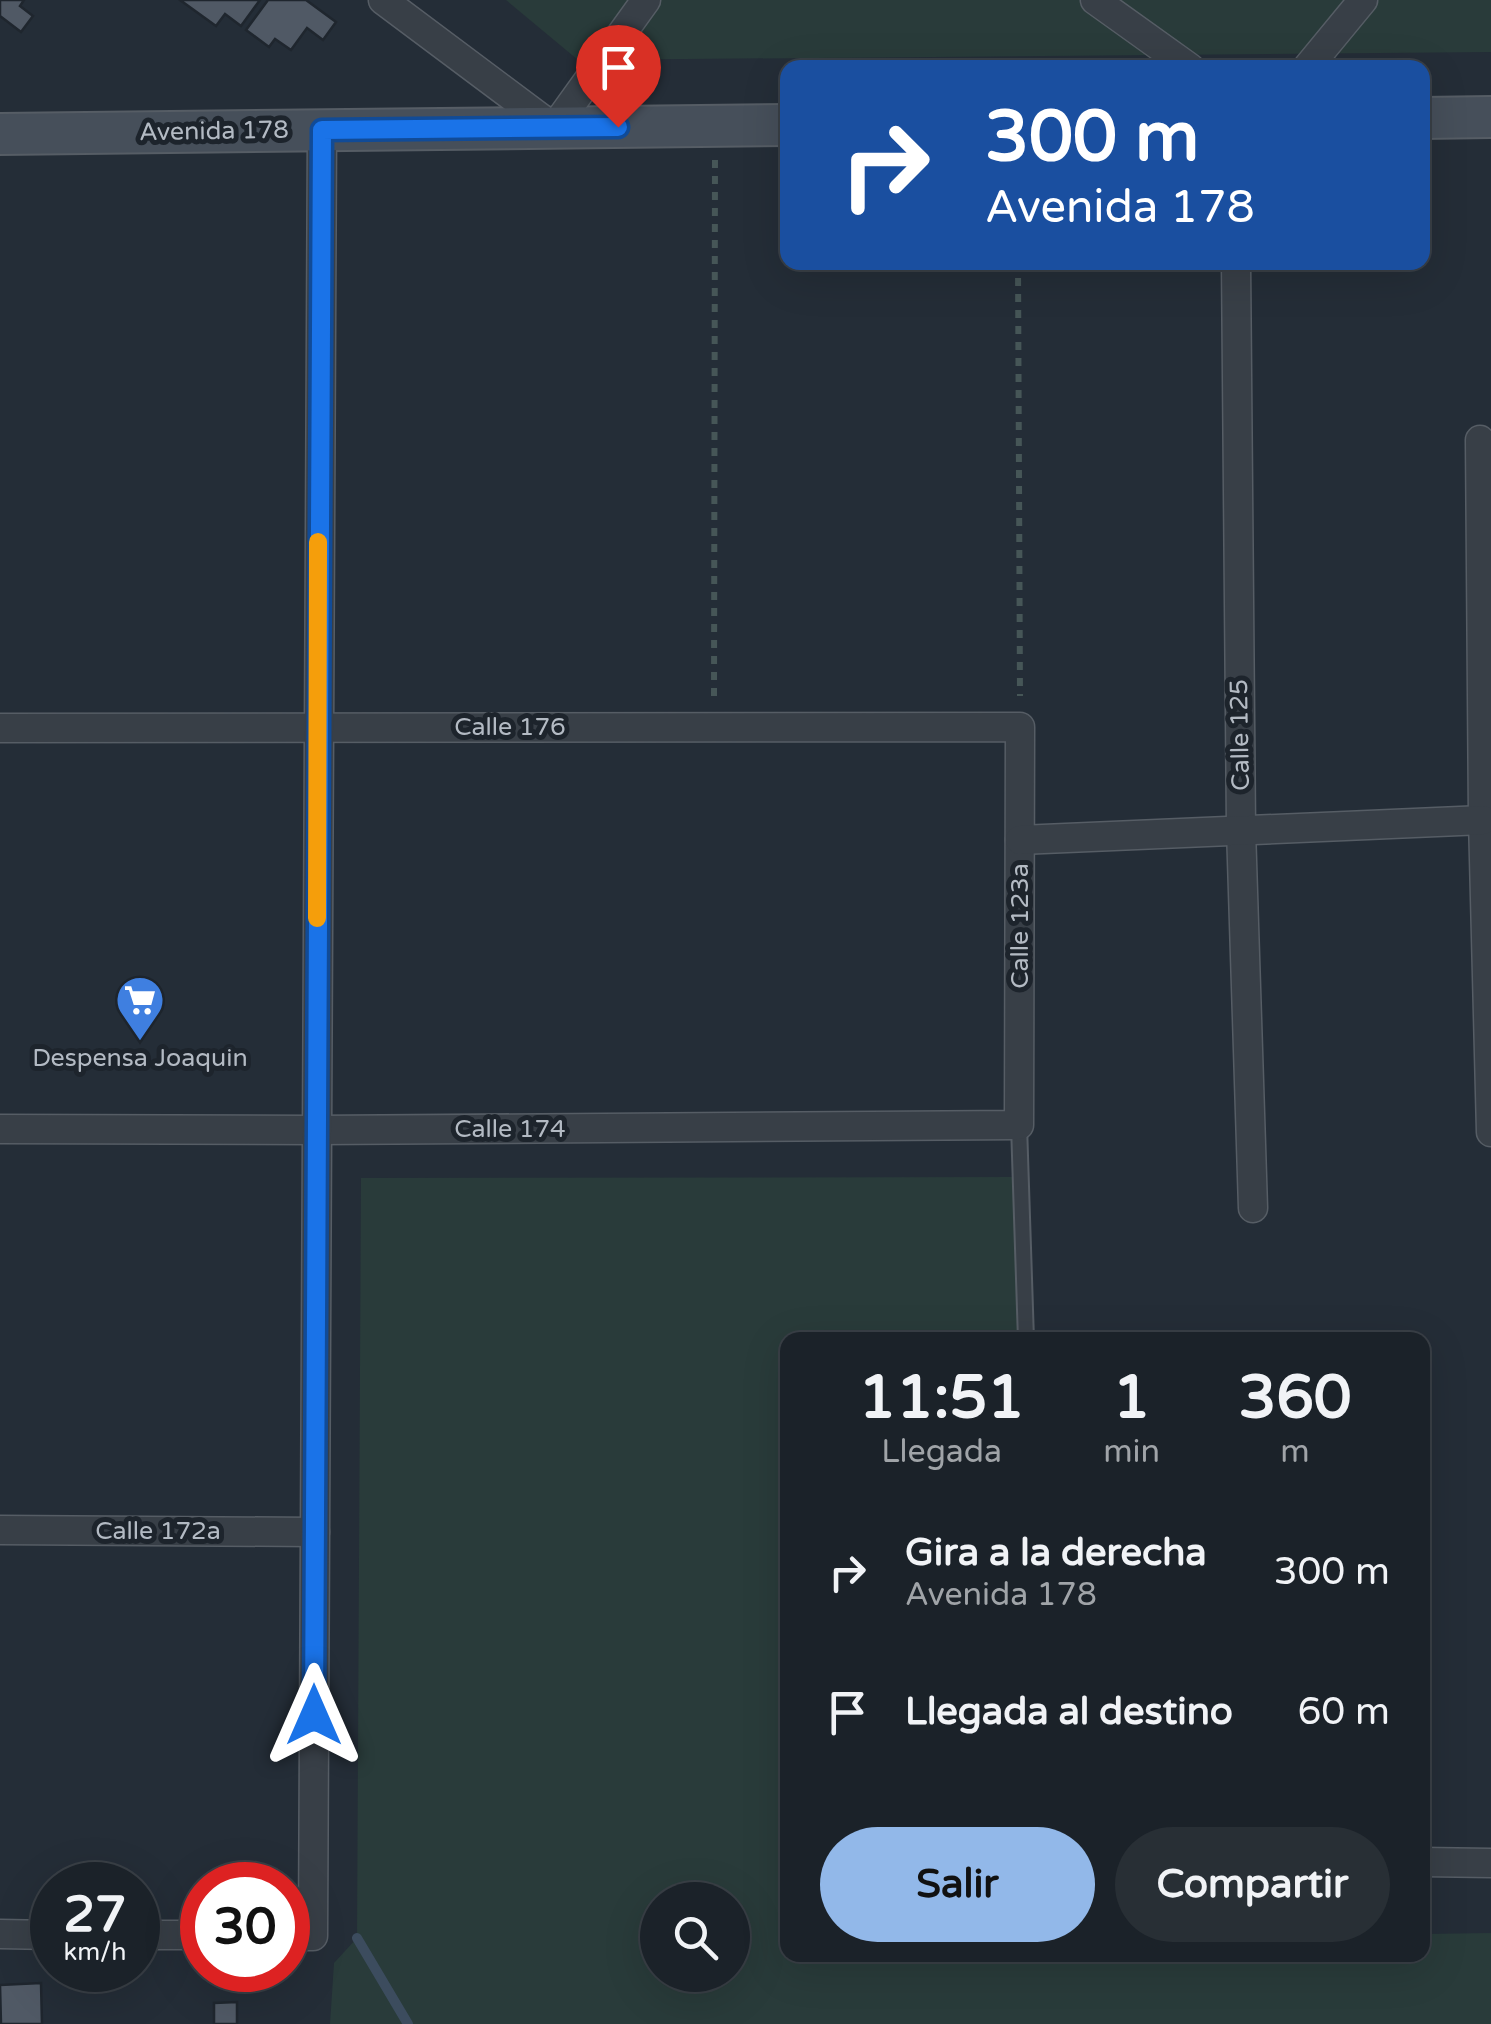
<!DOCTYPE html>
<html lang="es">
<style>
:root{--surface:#1b2229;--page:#282f35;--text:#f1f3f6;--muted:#a0a4a8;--line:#393f46;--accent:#92b8e9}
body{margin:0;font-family:"Varela Round",sans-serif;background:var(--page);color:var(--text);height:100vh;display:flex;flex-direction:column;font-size:38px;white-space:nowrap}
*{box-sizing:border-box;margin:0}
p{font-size:32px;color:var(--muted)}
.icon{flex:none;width:55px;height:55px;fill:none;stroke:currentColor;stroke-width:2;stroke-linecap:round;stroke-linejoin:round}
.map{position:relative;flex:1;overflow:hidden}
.details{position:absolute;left:780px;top:1332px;width:650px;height:630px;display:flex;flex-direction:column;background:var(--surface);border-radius:20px;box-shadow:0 10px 40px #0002,0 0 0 2px var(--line)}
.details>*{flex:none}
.top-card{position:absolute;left:780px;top:60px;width:650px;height:210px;border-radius:20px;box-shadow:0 10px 40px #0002,0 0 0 2px var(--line);background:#1a4fa0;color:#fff;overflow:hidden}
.controls{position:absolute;left:640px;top:1882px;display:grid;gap:20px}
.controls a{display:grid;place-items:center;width:110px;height:110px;border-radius:50%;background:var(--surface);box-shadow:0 10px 40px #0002,0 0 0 2px var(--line);font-size:50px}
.speed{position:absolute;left:30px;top:1862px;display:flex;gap:20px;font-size:50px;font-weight:700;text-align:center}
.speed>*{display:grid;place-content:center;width:130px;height:130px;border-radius:50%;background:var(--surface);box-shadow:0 10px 40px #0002,0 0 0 2px var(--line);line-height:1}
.speed small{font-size:25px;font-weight:400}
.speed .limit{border:15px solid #d22;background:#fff;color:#111}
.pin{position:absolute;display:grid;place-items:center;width:85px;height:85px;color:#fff;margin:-102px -42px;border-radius:50% 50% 50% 0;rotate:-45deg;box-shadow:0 0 10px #0007}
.pin .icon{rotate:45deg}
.me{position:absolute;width:110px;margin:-55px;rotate:0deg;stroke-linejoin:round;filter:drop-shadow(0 0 8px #0008)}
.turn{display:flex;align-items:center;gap:35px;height:210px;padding:0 40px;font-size:45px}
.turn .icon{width:130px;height:130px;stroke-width:2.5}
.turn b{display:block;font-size:70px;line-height:85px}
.eta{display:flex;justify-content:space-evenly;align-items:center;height:170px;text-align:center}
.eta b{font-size:60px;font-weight:800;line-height:70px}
.button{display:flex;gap:20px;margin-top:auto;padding:20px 40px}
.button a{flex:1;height:115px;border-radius:60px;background:var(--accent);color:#111;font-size:40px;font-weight:800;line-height:115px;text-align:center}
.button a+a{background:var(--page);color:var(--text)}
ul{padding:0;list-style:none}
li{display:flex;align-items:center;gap:30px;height:140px;padding:0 40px}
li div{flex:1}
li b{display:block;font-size:38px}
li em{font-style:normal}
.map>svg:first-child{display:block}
</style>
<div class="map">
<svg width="1491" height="2024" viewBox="0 0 1491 2024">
<rect width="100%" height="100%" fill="#242d37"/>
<g fill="#293b3a" fill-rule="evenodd">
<polygon points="506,0 1491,0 1491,52 578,60"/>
<path d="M1024 1177 1019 1340H788V1955H1422L1423 1934 1491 1933V2024H330L334 1963 357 1938 361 1178ZM658 1900H732V1975H658Z"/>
</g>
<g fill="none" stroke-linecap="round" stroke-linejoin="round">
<polyline stroke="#3c4c5e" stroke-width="10" points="357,1938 408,2024"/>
</g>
<g fill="#505965" stroke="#1f262e" stroke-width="2.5">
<polygon points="0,0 24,0 20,6 33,16 21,32 0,16"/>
<polygon points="180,0 260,0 241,26 225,14 216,26"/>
<polygon points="268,0 306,0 336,22 323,40 307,28 291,50 275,39 269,47 246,30"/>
<polygon points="41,1983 42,2024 1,2024 0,1985"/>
<polygon points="237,2002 237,2024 214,2024 214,2003"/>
</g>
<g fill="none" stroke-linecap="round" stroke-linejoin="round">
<g stroke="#565d65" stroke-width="18">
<polyline id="lane" points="1019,1125 1026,1340"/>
</g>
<g stroke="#565d65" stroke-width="31">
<g id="street">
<polyline points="383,0 554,128 646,0"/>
<polyline points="1095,0 1190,68"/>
<polyline points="1307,68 1363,0"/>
<polyline points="1236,262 1241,829 1253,1208"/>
<polyline points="1480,440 1483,820 1491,1132"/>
<polyline points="0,728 1020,727 1019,1125 317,1130 0,1129"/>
<polyline points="1020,840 1483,820"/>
<polyline points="0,1530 315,1532"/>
<polyline points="1422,1862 1491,1863"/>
<polyline points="0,1934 52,1935"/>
<polyline points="138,1935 202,1935"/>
<polyline points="288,1936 313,1936 322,130"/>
</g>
</g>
<g stroke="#565d65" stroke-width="44">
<g id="secondary">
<polyline points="1422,118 1491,117"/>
<polyline points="0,134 788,125"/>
</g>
</g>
<g stroke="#465657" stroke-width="6" stroke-dasharray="8 8" stroke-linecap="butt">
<polyline points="1018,262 1020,696"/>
<polyline points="714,696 715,159"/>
</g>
<use href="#lane" stroke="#383f47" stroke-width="14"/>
<use href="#street" stroke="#383f47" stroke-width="28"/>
<use href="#secondary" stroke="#464f5a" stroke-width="40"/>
</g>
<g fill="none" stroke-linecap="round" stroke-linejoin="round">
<g stroke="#114b97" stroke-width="25">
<polyline id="route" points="314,1715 322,130 618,127"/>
</g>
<use href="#route" stroke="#1a73e8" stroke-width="18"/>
<polyline stroke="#f59e0b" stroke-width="18" points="317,918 318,542"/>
</g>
<defs>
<g id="supermarket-pin" transform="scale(2.5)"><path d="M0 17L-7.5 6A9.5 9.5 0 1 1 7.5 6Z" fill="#3f7fe0" stroke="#1d242c"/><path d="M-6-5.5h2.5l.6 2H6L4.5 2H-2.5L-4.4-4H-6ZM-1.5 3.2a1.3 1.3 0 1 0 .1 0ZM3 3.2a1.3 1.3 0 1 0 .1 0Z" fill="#fff"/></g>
</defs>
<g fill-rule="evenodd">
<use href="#supermarket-pin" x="140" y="1000"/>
</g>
<g text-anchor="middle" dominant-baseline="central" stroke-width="10" stroke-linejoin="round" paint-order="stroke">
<g font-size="25" fill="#b3bac3" stroke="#1d242c">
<text transform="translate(214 131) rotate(-1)">Avenida 178</text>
<text x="510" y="727">Calle 176</text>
<text transform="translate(1240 735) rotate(-91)">Calle 125</text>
<text transform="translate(1020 926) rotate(-90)">Calle 123a</text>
<text x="510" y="1129">Calle 174</text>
<text x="158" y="1531">Calle 172a</text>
</g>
<g font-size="25" fill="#b3bac3" stroke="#1d242c">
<text x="140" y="1058">Despensa Joaquin</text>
</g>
</g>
</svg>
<div class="controls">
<a><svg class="icon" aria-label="search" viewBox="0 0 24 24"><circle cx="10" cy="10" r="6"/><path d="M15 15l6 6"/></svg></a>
</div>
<div class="speed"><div>27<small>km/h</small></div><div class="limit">30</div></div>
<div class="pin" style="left:618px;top:127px;background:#d93025"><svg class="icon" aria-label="arrive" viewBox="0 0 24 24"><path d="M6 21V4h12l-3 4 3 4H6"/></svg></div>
<svg class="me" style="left:314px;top:1715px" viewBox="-20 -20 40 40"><path d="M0-17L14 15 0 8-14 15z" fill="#1a73e8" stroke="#fff" stroke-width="4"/></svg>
<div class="top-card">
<div class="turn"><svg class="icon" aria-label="right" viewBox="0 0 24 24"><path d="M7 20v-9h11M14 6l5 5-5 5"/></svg><div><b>300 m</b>Avenida 178</div></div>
</div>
<section class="details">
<div class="eta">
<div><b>11:51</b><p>Llegada</p></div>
<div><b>1</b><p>min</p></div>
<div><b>360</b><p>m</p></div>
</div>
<ul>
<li><svg class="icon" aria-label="right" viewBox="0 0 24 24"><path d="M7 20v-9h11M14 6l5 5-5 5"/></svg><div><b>Gira a la derecha</b><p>Avenida 178</p></div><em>300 m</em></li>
<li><svg class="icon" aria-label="arrive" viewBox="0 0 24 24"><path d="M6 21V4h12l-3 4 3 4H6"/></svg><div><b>Llegada al destino</b></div><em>60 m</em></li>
</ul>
<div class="button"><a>Salir</a><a>Compartir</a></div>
</section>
</div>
